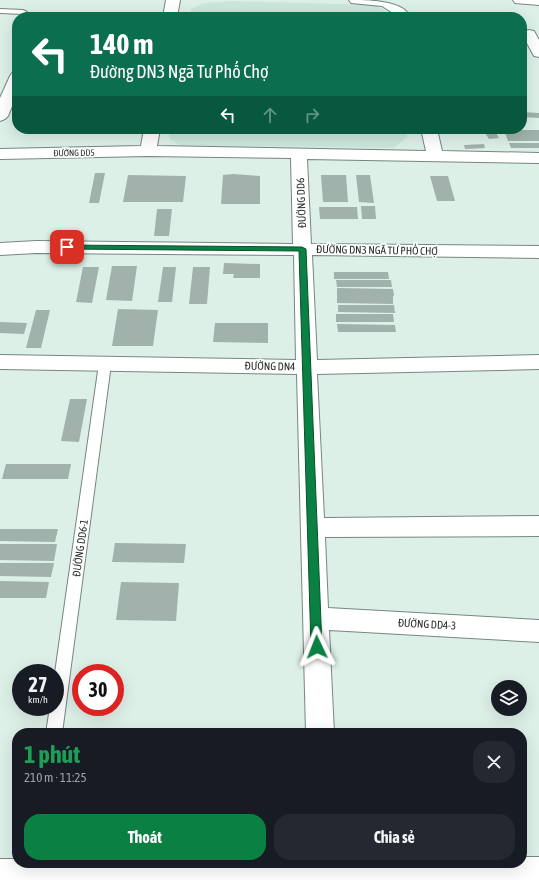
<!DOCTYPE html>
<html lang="vi">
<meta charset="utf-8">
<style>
:root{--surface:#171b24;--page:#242831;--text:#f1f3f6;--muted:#9ea1a6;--accent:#0b8043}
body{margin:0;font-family:"Asap Condensed",sans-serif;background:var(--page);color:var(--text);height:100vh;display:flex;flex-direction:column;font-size:15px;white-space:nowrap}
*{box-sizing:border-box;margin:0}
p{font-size:13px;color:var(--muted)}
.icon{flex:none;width:22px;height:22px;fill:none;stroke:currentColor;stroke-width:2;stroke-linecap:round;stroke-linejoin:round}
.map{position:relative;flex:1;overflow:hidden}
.side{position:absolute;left:12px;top:728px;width:515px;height:140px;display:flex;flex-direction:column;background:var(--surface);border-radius:16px;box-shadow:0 4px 16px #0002}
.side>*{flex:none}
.banner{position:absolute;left:12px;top:12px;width:515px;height:122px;border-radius:16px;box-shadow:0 4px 16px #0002;background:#0b6e4f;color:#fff;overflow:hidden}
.controls{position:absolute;left:491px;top:680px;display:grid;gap:8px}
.controls a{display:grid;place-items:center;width:36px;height:36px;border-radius:50%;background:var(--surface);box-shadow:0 4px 16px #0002;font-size:20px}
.speed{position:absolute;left:12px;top:664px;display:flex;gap:8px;font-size:20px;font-weight:700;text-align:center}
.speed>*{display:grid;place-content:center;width:52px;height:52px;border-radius:50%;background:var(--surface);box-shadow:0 4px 16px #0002;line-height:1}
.speed small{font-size:10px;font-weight:400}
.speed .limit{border:6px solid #d22;background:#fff;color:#111}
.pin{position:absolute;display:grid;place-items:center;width:34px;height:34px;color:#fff;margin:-17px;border-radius:8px;box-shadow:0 2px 6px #0006}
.me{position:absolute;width:44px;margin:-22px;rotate:358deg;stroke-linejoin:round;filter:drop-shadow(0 0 3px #0008)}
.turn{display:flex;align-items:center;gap:14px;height:84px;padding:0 12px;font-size:18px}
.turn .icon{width:52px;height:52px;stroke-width:2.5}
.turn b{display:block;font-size:28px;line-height:34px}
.lanes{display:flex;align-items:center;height:38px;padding:0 12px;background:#0003;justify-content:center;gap:20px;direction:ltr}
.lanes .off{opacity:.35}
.round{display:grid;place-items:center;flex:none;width:42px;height:42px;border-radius:16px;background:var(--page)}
.headline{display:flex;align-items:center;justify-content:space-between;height:68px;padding:0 12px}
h1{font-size:24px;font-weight:700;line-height:30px;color:#1e9e55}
.primary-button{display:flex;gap:8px;margin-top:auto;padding:8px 12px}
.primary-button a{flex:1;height:46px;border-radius:16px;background:var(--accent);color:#fff;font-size:16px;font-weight:700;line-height:46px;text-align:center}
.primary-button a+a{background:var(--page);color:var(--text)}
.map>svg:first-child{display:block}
</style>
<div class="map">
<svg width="539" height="880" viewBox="0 0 539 880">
<rect width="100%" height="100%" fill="#ddf0e8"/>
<g fill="#cbe6db">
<polygon points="232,1 376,5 391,15 392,17 190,17 191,9 204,3"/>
<polygon points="170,129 406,129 407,137 394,148 179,145 169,138"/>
</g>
<g fill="#a0b2ab">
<polygon points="522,112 539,113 539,118 522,117"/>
<polygon points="494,129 499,138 489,139 483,130"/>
<polygon points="504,130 539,130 539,141 508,141"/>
<polygon points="509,143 539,143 539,148 511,148"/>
<polygon points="484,144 485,148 465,149 464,145"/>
<polygon points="95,173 105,173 99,203 89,203"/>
<polygon points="233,174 260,176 260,204 221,204 223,175"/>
<polygon points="128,175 186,176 183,202 123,202"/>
<polygon points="321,175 346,175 348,202 323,202"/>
<polygon points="356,175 370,175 374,203 359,202"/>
<polygon points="430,176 448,176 455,201 437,201"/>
<polygon points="361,206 375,206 376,219 362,219"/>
<polygon points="319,207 357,207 358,219 320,219"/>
<polygon points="157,209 172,209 169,236 154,236"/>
<polygon points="224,263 260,264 260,278 233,278 234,274 223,274"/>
<polygon points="112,266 137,266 132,301 106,300"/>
<polygon points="83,267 99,267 92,303 76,302"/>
<polygon points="163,267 176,267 172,302 158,302"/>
<polygon points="193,267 210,267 207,304 189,304"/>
<polygon points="334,272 388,272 389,279 334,279"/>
<polygon points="336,280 391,280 392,287 337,287"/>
<polygon points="337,288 393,289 394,296 351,296 393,296 393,304 337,303"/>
<polygon points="338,305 394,305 395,313 338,312"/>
<polygon points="118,309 158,310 153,346 112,346"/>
<polygon points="36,310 50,310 41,348 26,348"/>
<polygon points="336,314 393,314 394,322 336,322"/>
<polygon points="0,322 27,323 24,334 0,333"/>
<polygon points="215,323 268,323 268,343 213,342"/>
<polygon points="337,324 395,325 396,332 338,332"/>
<polygon points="70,399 87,399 79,442 61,441"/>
<polygon points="6,464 71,464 68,479 2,479"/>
<polygon points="0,529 58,529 55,542 0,541"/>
<polygon points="115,543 186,544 184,563 112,562"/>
<polygon points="0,544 57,544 54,561 0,560"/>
<polygon points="0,563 54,563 51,577 0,576"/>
<polygon points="0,581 49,582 46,598 0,598"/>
<polygon points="121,582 179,583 176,621 116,620"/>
</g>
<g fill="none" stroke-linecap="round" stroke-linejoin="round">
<g stroke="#758780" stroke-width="2">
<g id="service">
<polygon points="0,9 23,10 27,12 23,14 0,13"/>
<polygon points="105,360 109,361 111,364 62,733 46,733 50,707 55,707 55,673 99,364 101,361"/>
</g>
</g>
<g stroke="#758780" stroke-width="2">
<g id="minor">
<polygon points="166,0 180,0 177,17 163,17"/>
<path d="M349 0C367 0 404 0 410 17H396V15L382 6 351 3Z"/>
<polygon points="513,0 539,0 539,5 515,3"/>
<polygon points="529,30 534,31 539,40 539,57 534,56 522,34 524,31"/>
<polygon points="17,72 17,94 8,116 5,119 0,121 0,98 10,76 12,73"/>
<polygon points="144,129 160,129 157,146 426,151 421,129 437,129 442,151 539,153 539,163 307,159 311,244 539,246 539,258 312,255 317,360 539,355 539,369 317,374 324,518 539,516 539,536 325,537 328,608 539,620 539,642 329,630 334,733 306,733 297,374 0,369 0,355 296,360 294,255 36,253 0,255 0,243 36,241 293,244 291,158 148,156 0,159 0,149 141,146"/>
<polygon points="522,857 539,857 539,880 0,880 0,859 17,859 17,863 522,863"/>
</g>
</g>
<use href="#service" fill="#fff" fill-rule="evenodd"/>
<use href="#minor" fill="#fff" fill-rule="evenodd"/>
</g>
<polygon fill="#0b8043" stroke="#07532c" points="64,245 302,247 306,249 322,647 321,650 317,652 313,650 311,647 299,251 67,249 63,247"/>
<g text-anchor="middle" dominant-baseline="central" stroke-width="3.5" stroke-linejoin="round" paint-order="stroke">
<g font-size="9" fill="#252c2a" stroke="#fff">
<text transform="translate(74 153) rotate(-1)">ĐƯỜNG DD5</text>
</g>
<g font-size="11" fill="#252c2a" stroke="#fff">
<text transform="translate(301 203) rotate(-92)">ĐƯỜNG DD6</text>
<text transform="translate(377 250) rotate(1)">ĐƯỜNG DN3 NGÃ TƯ PHỐ CHỢ</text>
<text transform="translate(270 366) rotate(1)">ĐƯỜNG DN4</text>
<text transform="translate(80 548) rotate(-82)">ĐƯỜNG DD6-1</text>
<text transform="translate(427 624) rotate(3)">ĐƯỜNG DD4-3</text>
</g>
</g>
</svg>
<div class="controls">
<a><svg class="icon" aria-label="layers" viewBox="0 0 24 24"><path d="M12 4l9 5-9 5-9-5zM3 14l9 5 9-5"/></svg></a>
</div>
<div class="speed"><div>27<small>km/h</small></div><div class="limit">30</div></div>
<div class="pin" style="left:67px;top:247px;background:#d93025"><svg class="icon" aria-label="arrive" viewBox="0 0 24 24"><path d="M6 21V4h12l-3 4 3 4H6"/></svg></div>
<svg class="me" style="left:317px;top:647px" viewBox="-20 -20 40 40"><path d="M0-17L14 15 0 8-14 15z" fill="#0b8043" stroke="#fff" stroke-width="4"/></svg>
<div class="banner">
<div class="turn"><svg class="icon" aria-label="left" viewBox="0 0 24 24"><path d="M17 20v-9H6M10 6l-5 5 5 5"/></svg><div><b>140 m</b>Đường DN3 Ngã Tư Phố Chợ</div></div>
<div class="lanes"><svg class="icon" aria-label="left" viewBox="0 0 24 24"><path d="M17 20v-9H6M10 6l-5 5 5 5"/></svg><svg class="icon off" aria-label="ahead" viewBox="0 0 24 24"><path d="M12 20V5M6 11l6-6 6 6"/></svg><svg class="icon off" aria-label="right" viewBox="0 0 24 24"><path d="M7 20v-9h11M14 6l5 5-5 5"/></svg></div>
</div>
<section class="side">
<div class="headline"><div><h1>1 phút</h1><p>210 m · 11:25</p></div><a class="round"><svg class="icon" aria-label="close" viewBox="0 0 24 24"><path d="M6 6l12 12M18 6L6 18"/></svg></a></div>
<div class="primary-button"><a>Thoát</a><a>Chia sẻ</a></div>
</section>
</div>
